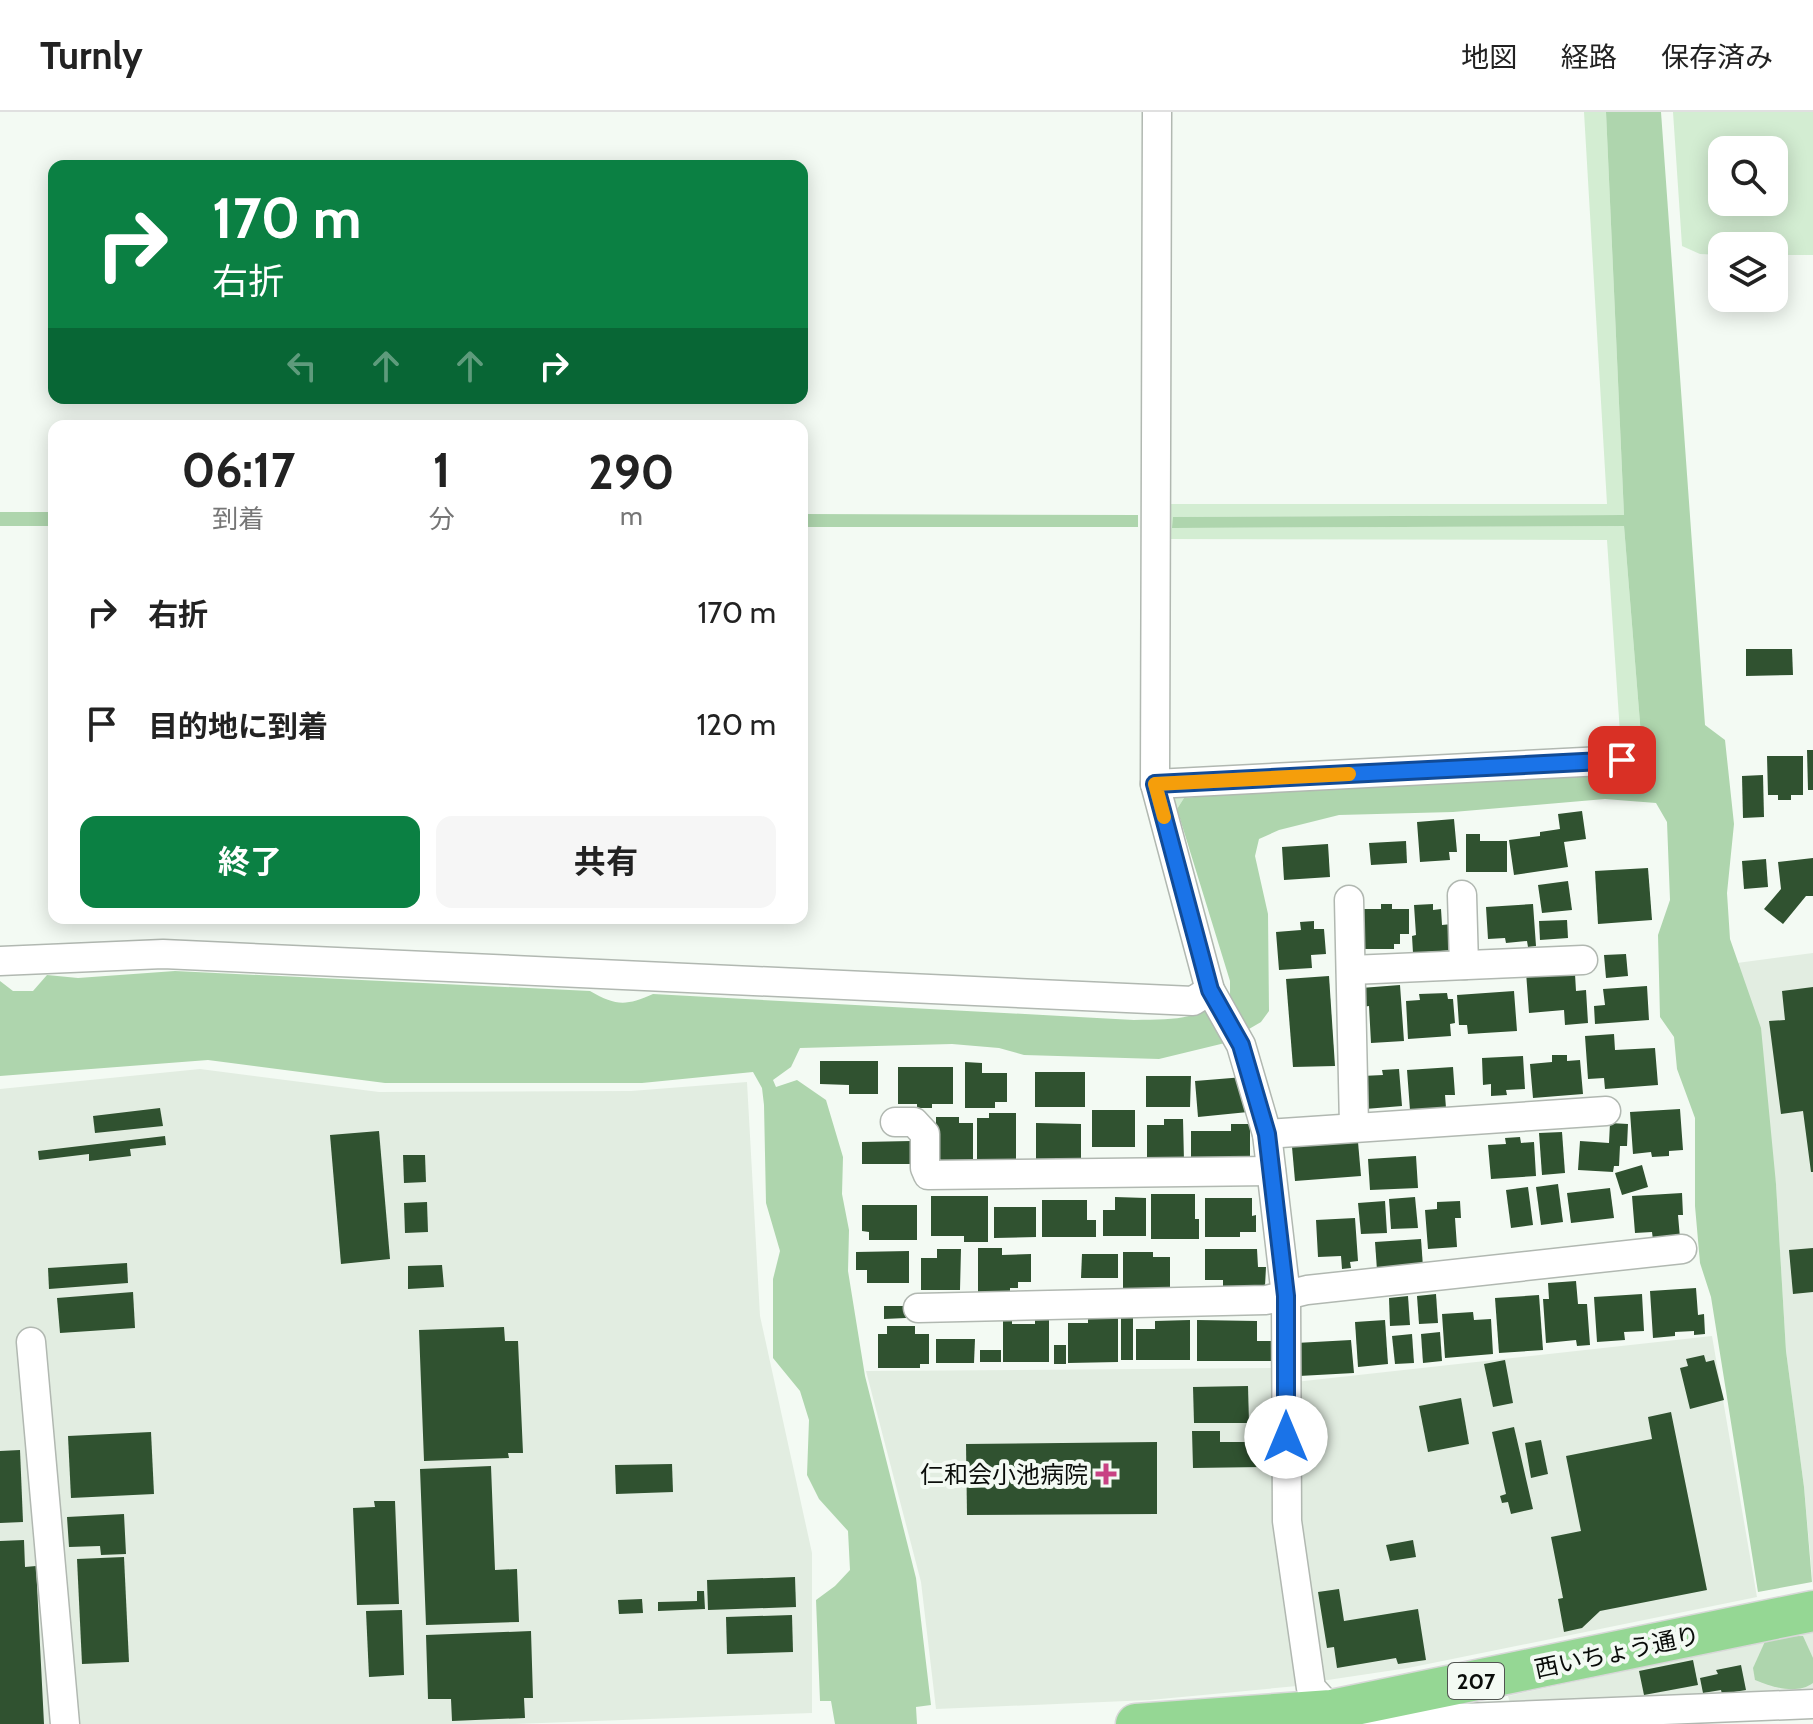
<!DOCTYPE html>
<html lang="ja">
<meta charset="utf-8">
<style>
:root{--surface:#fff;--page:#f6f6f6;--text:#222;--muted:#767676;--line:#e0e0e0;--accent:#0b8043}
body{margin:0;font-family:Cabin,"Noto Sans JP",sans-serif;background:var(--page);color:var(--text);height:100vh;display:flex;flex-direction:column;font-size:30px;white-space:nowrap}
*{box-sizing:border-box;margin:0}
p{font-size:26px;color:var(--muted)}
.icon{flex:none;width:44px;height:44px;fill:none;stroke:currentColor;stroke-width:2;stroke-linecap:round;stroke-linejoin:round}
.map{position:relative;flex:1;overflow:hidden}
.details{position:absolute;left:48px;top:308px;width:760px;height:504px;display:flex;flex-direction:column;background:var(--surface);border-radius:16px;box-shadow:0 4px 20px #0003}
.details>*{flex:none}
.guide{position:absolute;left:48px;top:48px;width:760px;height:244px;border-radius:16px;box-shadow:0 4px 20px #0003;background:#0b8043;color:#fff;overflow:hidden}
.fabs{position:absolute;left:1708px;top:24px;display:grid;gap:16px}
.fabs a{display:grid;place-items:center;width:80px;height:80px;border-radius:16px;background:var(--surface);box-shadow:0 4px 20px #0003;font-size:40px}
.pin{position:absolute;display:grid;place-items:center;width:68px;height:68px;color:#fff;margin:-34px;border-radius:16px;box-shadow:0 4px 12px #0006}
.me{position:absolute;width:88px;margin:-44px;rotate:0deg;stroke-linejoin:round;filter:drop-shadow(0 0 6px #0008)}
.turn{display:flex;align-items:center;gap:28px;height:168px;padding:0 32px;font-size:36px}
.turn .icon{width:104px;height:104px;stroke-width:2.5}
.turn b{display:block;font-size:56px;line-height:68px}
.lanes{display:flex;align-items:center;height:76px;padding:0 32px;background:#0003;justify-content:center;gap:40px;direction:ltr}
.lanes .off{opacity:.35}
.eta{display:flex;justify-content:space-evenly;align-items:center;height:136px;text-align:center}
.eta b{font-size:48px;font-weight:700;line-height:56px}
.action{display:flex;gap:16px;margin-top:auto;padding:16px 32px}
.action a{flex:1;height:92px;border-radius:16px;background:var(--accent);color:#fff;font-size:32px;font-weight:700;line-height:92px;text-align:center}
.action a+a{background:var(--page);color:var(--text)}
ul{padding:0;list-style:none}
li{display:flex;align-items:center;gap:24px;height:112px;padding:0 32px}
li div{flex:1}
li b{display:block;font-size:30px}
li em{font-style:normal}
header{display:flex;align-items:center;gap:48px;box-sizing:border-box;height:112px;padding:0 40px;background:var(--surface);border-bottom:2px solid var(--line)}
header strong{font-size:38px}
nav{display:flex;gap:44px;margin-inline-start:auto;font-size:28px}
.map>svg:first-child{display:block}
</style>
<header>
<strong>Turnly</strong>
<nav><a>地図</a><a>経路</a><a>保存済み</a></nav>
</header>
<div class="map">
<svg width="1813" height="1612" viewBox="0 0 1813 1612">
<rect width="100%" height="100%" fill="#f3faf3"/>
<g fill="#e2ede1">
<polygon points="1813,841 1813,1475 1804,1375 1786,1239 1776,1072 1737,851"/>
<polygon points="200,957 379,980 631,979 747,970 760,1204 812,1441 812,1601 515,1612 0,1612 0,977"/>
<polygon points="1712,1224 1757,1485 1408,1556 1321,1569 1295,1413 1295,1270"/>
<polygon points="1276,1256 1297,1574 1150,1588 936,1597 921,1470 866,1259"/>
<polygon points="1813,1519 1813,1583 1511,1594 1508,1584"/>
</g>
<g fill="#d3edd2" fill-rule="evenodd">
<polygon points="1584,0 1606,0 1624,403 1173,405 1173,416 1624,414 1644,660 1636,670 1603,664 1318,674 1184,686 1177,697 1166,659 1621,636 1607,428 1168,427 1168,392 1607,392"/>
<path d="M1673 0H1813V143H1774V134H1722V143L1700 142 1682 134ZM1722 38H1774V90H1722Z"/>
</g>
<g fill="#aed5ad">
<path d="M1606 0H1661L1705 613 1725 628 1734 712 1727 781 1730 827 1761 916 1776 1072 1786 1239 1804 1375 1812 1470 1758 1480 1711 1185 1700 1151 1695 1094V1006L1677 957 1674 925 1660 905 1658 823 1670 788 1667 710 1656 691 1605 687 1453 700 1339 703 1279 718 1259 727 1255 744 1268 802 1269 899 1261 910 1225 931 1159 947 1024 943 999 936 952 932 800 936 791 955 773 968 776 975 797 968 826 988 843 1045 842 1082 849 1118 848 1159 865 1264 916 1466 931 1593 916 1595 917 1612H835L831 1589H820L816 1488 835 1474 850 1458 848 1419 819 1387 807 1363 809 1308 800 1279 773 1246V1167L780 1139 766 1091 764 993 762 976 753 960 642 971H385L208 948 0 964V869L13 879H33L47 863 78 866 175 859 590 879C616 894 626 894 653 882L1134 908C1177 907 1192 909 1230 885V869L1177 697 1184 686 1318 674 1603 664 1636 669 1644 660 1624 414 1172 416 1173 405 1624 403Z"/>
<rect x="0" y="400" width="54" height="14"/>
<polygon points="802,402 1138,403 1138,415 802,415"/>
<path d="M1803 1524 1813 1546V1571C1797 1583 1772 1575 1755 1568L1753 1556 1767 1525Z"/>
</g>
<g fill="#305230">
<polygon points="1746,537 1792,537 1793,563 1746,564"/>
<polygon points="1807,638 1813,638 1813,678 1808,678"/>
<polygon points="1767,644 1803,644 1803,683 1791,683 1791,688 1778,688 1778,683 1768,683"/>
<polygon points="1763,663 1764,705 1743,706 1742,664"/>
<polygon points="1582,699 1586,727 1564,730 1568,755 1514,763 1509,728 1540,724 1540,720 1560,717 1558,702"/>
<polygon points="1454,707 1457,740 1449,740 1450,748 1420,750 1417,710"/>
<polygon points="1466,722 1480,722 1480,729 1507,729 1507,760 1466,760"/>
<polygon points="1406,729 1407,751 1371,753 1369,731"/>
<polygon points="1328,732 1330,765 1284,768 1282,735"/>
<polygon points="1813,746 1813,784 1806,784 1783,812 1764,797 1781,777 1778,750"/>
<polygon points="1766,747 1768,775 1744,777 1742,749"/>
<polygon points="1648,756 1652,808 1598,812 1595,759"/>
<polygon points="1568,769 1572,798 1542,801 1538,773"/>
<polygon points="1381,792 1392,792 1392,797 1409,797 1409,822 1400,822 1400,832 1394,832 1394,837 1363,837 1364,797 1381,797"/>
<polygon points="1433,792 1433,798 1441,797 1442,813 1452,812 1454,838 1413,841 1412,824 1416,823 1414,793"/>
<polygon points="1533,792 1536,834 1528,835 1527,829 1506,831 1505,826 1488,827 1486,795"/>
<polygon points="1567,808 1568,826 1540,828 1539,809"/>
<polygon points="1314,809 1314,817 1324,817 1326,842 1311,843 1312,856 1279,858 1276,820 1301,818 1300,810"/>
<polygon points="1626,842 1628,864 1606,866 1604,843"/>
<polygon points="1558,857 1558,863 1575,862 1576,879 1586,878 1588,911 1565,913 1564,898 1529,901 1526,860"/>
<polygon points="1329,864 1335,954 1293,955 1286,867"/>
<polygon points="1400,873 1404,929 1371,931 1369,894 1362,895 1361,876"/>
<polygon points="1647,874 1649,908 1595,912 1594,894 1605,893 1603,877"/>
<polygon points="1813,875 1813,1060 1811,1060 1803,999 1781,1002 1769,909 1785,908 1782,879"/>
<polygon points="1514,879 1517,919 1468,922 1467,913 1459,913 1457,883"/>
<polygon points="1447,881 1448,887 1453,887 1455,911 1450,912 1451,924 1408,927 1406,889 1420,888 1419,882"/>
<polygon points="1614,922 1615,938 1655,936 1658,973 1605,977 1604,966 1588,967 1585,924"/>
<polygon points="1552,943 1567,943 1567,949 1580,948 1583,982 1533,986 1530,952 1552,950"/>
<polygon points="1523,944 1525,977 1506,978 1507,983 1491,984 1491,972 1483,973 1482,946"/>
<polygon points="820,949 878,949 878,982 849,982 849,973 820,972"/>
<polygon points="965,950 982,951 982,961 1007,961 1007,990 995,990 995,996 965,996"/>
<polygon points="898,955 953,955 953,992 932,992 932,996 917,996 917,992 898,992"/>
<polygon points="1453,955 1455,983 1445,983 1446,996 1410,998 1407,958"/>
<polygon points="1399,957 1402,994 1365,997 1362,964 1383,963 1382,958"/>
<rect x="1035" y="960" width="50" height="35"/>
<polygon points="1146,964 1191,964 1190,995 1146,995"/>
<polygon points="1244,965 1248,1000 1198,1005 1195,969"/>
<polygon points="160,996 163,1014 95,1021 93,1004"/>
<polygon points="1680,997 1683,1038 1669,1039 1669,1044 1652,1045 1651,1040 1633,1042 1630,1000"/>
<rect x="1092" y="998" width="43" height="37"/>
<polygon points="989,1001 1016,1001 1016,1047 977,1047 977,1006 989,1006"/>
<polygon points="936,1005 959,1005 959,1011 973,1011 973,1050 936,1050"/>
<polygon points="1164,1007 1183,1007 1184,1049 1147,1049 1147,1013 1164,1013"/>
<polygon points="1036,1011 1081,1012 1081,1046 1062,1046 1062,1053 1036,1053"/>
<polygon points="1610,1011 1628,1012 1627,1034 1620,1034 1619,1054 1614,1054 1613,1060 1578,1058 1580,1029 1609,1031"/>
<polygon points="1231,1012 1250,1012 1250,1051 1191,1051 1191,1019 1231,1019"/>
<polygon points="379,1019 390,1147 341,1152 330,1023"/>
<polygon points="1562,1020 1565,1061 1542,1063 1539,1021"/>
<polygon points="165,1024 166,1033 130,1037 131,1044 89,1049 89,1042 39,1048 38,1039"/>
<polygon points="1520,1025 1521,1031 1534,1030 1536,1064 1491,1067 1488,1033 1506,1032 1505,1026"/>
<polygon points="911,1029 911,1052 862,1052 862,1030"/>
<polygon points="1358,1030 1361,1064 1295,1069 1292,1035"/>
<polygon points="403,1043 425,1043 426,1070 404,1071"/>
<polygon points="1416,1044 1418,1076 1370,1078 1368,1047"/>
<polygon points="1642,1053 1648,1075 1622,1083 1615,1061"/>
<polygon points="1558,1072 1563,1110 1541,1113 1536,1075"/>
<polygon points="1528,1075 1533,1113 1511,1116 1506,1078"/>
<polygon points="1610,1076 1614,1106 1571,1111 1567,1081"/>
<polygon points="1682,1081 1683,1103 1678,1103 1680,1126 1653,1128 1652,1120 1635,1121 1632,1084"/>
<polygon points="1151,1082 1195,1082 1195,1107 1199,1107 1199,1127 1151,1127"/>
<polygon points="931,1084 988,1084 988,1130 964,1130 964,1124 931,1124"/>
<polygon points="1115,1085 1146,1086 1146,1124 1103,1124 1103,1098 1115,1098"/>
<polygon points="1415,1085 1418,1116 1391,1117 1389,1087"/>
<polygon points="1205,1086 1252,1086 1252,1104 1256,1103 1256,1120 1240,1120 1240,1125 1205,1125"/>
<polygon points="1042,1088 1087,1088 1087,1108 1096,1108 1096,1125 1042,1125"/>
<polygon points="1385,1089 1387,1121 1361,1122 1358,1091"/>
<polygon points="1460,1089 1461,1106 1455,1106 1457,1135 1428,1137 1425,1098 1437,1097 1437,1090"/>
<polygon points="427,1090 428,1120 405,1121 404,1091"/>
<polygon points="862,1093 917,1093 917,1128 869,1128 869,1120 862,1119"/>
<polygon points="994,1095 1036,1095 1036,1125 994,1126"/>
<polygon points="1355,1106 1358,1149 1350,1150 1351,1156 1342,1157 1341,1144 1318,1145 1316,1108"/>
<polygon points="1421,1127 1423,1155 1377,1158 1375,1130"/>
<polygon points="978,1136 1002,1136 1002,1143 1031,1142 1031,1170 1018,1170 1018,1176 1010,1176 1010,1181 978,1181"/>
<polygon points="1813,1136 1813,1180 1793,1182 1789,1138"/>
<polygon points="937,1137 961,1137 960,1178 921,1178 921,1146 937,1146"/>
<polygon points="1205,1137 1257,1137 1258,1155 1266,1155 1265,1174 1223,1175 1223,1168 1205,1168"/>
<polygon points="909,1139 909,1171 867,1171 867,1158 856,1158 856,1140"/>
<polygon points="1123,1140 1153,1140 1153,1145 1170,1145 1170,1178 1123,1179"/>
<polygon points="1082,1142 1118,1142 1118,1166 1081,1166"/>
<polygon points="127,1151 128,1171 49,1177 48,1156"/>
<polygon points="442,1153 444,1175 408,1177 408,1154"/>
<polygon points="1576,1169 1578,1192 1587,1192 1590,1233 1577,1234 1576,1228 1546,1231 1543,1187 1549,1187 1548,1171"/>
<polygon points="1696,1176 1698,1203 1704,1202 1705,1222 1694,1223 1694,1219 1675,1220 1675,1224 1653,1226 1650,1179"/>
<polygon points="133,1180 135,1216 60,1221 57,1186"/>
<polygon points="1436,1182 1438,1211 1419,1212 1417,1184"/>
<polygon points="1642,1182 1644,1219 1624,1220 1625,1228 1597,1230 1594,1185"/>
<polygon points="1539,1183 1543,1238 1499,1241 1495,1186"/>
<polygon points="1408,1184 1410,1213 1390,1214 1389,1186"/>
<polygon points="884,1194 905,1194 906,1206 884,1207"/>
<rect x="1121" y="1200" width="12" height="48"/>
<polygon points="1473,1200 1474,1208 1491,1207 1493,1242 1445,1246 1442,1202"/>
<polygon points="1035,1202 1049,1202 1049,1250 1003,1250 1003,1207 1012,1207 1012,1212 1035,1212"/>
<polygon points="1118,1206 1118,1250 1068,1251 1068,1211 1088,1211 1088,1207"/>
<polygon points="1190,1208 1190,1248 1136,1248 1136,1217 1155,1217 1155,1209"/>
<polygon points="1197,1208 1257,1209 1257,1229 1275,1229 1275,1249 1197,1249"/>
<polygon points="1385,1208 1388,1252 1358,1255 1355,1210"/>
<polygon points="887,1214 915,1214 915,1222 929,1222 929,1252 920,1252 920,1256 878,1256 878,1222 887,1222"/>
<polygon points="504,1215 505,1229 518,1229 523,1341 508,1341 509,1346 424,1349 419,1218"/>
<polygon points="1440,1220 1442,1249 1423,1251 1421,1222"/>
<polygon points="1412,1222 1414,1251 1395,1252 1392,1224"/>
<polygon points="936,1227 975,1227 974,1251 936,1251"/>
<polygon points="1351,1228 1354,1261 1299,1264 1296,1231"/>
<rect x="1054" y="1233" width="12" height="19"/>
<rect x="980" y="1238" width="21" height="12"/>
<polygon points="1704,1243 1706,1250 1714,1248 1724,1288 1690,1297 1680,1256 1688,1254 1686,1247"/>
<polygon points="1505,1248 1513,1291 1493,1295 1484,1252"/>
<polygon points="1248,1274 1249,1311 1194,1311 1193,1275"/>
<polygon points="1461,1286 1469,1332 1428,1340 1419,1294"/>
<polygon points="1671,1300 1707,1478 1600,1499 1582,1516 1564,1520 1558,1487 1563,1486 1551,1425 1581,1419 1566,1344 1652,1327 1648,1305"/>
<polygon points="1514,1315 1533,1397 1511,1402 1508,1390 1502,1391 1500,1384 1506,1382 1492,1320"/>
<polygon points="1192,1319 1220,1319 1220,1330 1261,1330 1262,1355 1193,1356"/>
<polygon points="151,1320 154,1382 71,1386 68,1324"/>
<polygon points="1541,1328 1548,1362 1531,1366 1525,1331"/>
<polygon points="1157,1330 1157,1402 967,1403 966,1332"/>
<polygon points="20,1338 23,1410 0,1411 0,1339"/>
<polygon points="672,1352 673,1380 616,1382 615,1353"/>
<polygon points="491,1354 495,1458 517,1457 519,1510 426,1513 420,1357"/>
<polygon points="374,1389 395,1389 399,1492 357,1493 353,1396 375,1395"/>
<polygon points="124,1402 126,1442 101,1443 100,1434 69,1435 67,1405"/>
<polygon points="24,1428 25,1455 36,1454 44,1612 0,1612 0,1429"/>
<polygon points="1413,1428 1416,1445 1390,1449 1386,1433"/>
<polygon points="124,1445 129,1550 82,1552 77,1447"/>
<polygon points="795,1465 796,1495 708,1498 707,1468"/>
<polygon points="1339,1477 1344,1509 1418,1497 1426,1548 1398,1552 1396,1546 1337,1556 1334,1535 1327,1536 1318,1480"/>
<polygon points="697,1479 704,1479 705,1497 658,1499 658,1490 697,1489"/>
<polygon points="642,1487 643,1501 619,1502 618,1488"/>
<polygon points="402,1498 404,1563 369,1565 366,1499"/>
<polygon points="792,1503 793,1540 727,1542 726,1505"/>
<polygon points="531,1519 533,1586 524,1586 525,1606 452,1609 451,1587 428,1587 426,1523"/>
<polygon points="1693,1548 1698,1573 1644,1583 1639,1559"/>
<polygon points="1741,1553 1746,1578 1722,1582 1721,1578 1703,1581 1700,1566 1718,1562 1716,1558"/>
</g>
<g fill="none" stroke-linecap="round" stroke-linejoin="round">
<g stroke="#b1b8b1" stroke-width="31">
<g id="minor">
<polyline points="1157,0 1155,672 1210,878 1241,933 1267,1022 1286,1184 1287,1409 1311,1576 1339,1607"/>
<polyline points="1155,672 1622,648"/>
<polyline points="1462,783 1464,853"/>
<polyline points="1349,788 1354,1014"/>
<polyline points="0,849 163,842 1193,889 1210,878"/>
<polyline points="1351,858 1583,848"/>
<polyline points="895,1010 914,1010 925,1022 925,1056 928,1063 1271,1059"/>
<polyline points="1267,1022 1606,999"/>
<polyline points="918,1196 1266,1188 1307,1178 1682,1137"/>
<polyline points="31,1230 65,1612"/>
<polyline points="1370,1601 1463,1606 1813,1592"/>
</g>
</g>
<g stroke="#d8d8d8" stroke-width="43">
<polyline id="highway" points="1136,1612 1331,1598 1813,1499"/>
</g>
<use href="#minor" stroke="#fff" stroke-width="28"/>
<use href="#highway" stroke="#95d794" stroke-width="40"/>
</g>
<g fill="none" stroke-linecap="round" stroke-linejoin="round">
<g stroke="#114b97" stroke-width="20">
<polyline id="route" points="1286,1325 1286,1184 1267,1022 1241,933 1210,878 1155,672 1622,648"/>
</g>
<use href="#route" stroke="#1a73e8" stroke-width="14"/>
<polyline stroke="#f59e0b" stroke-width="14" points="1164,705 1155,672 1349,662"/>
</g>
<path fill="#c84283" stroke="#f3faf3" stroke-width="3" d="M1102 1350h8v8h8v8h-8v8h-8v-8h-8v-8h8z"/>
<g text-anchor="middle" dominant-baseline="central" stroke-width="8" stroke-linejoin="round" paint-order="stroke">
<rect fill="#f3faf3" stroke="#505450" stroke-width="2" x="1448" y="1551" width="56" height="36" rx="6"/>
<g font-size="22" font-weight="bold" fill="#0a0d0a">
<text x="1476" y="1569">207</text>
</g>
<g font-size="24" fill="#0a0d0a" stroke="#f3faf3" text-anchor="end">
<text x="1088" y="1362">仁和会小池病院</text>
</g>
<g font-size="24" fill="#0a0d0a" stroke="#f3faf3">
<text transform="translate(1617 1540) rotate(-12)">西いちょう通り</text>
</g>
</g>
</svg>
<div class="fabs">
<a><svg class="icon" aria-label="search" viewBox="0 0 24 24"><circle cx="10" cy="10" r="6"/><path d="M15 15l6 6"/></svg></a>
<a><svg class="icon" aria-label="layers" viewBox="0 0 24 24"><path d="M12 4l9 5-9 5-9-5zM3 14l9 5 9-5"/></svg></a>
</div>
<div class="pin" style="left:1622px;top:648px;background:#d93025"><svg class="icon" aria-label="arrive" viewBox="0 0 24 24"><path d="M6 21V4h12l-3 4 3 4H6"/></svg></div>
<svg class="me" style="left:1286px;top:1325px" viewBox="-20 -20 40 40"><circle r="19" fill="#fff"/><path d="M0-13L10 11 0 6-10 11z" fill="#1a73e8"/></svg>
<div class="guide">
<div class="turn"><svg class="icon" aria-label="right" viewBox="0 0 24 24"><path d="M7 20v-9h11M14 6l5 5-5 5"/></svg><div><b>170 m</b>右折</div></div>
<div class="lanes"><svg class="icon off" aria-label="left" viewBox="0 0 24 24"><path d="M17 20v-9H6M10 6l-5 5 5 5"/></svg><svg class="icon off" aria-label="ahead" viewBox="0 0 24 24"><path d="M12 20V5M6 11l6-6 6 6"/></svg><svg class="icon off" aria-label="ahead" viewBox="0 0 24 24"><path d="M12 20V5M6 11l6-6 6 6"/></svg><svg class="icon" aria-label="right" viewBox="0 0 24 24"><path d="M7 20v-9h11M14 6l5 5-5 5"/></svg></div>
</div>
<section class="details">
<div class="eta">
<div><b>06:17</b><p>到着</p></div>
<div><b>1</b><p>分</p></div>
<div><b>290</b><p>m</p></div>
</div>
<ul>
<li><svg class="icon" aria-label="right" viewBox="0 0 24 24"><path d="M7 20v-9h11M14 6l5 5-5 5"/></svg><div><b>右折</b></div><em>170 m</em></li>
<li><svg class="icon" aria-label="arrive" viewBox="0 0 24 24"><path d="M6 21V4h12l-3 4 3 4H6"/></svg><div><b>目的地に到着</b></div><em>120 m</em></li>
</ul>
<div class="action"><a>終了</a><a>共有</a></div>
</section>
</div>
